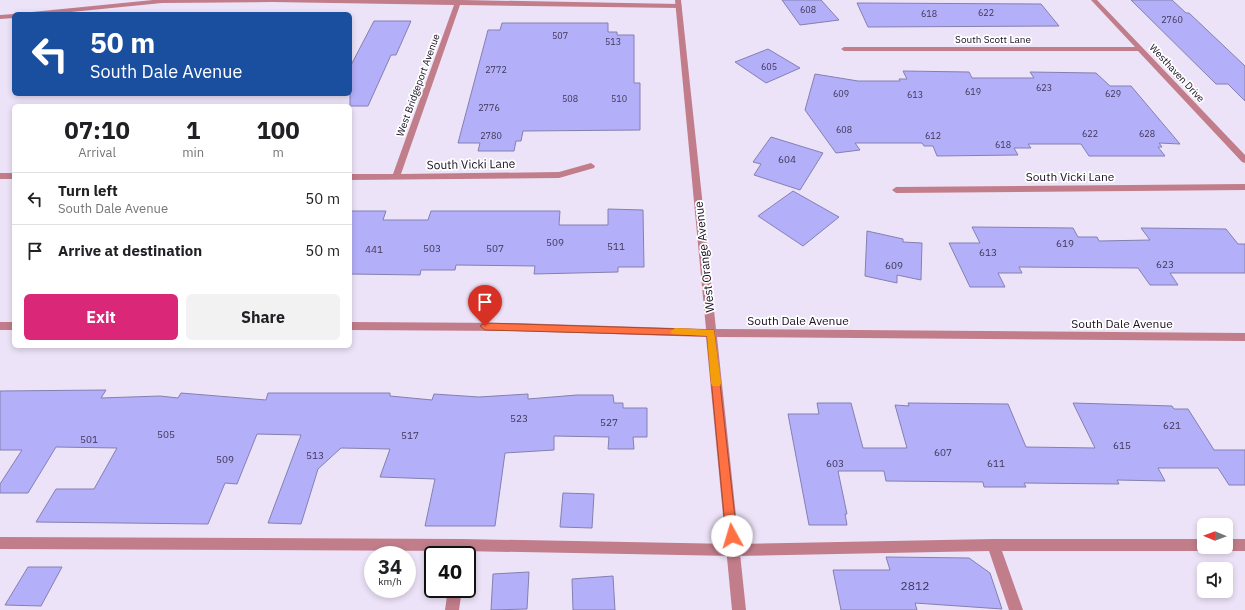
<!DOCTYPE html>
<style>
:root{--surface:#fff;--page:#f2f2f2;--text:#202124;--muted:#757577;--line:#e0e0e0;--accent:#db2777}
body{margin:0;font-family:"IBM Plex Sans",sans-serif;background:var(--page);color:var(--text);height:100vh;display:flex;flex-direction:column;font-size:15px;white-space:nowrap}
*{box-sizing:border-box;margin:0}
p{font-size:13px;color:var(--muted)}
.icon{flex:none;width:22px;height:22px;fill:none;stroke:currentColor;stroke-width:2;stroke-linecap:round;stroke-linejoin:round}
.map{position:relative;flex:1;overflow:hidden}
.drawer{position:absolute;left:12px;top:104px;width:340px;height:244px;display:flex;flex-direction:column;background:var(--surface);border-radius:6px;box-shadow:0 2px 6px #0003}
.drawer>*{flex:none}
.guide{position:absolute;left:12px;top:12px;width:340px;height:84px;border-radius:6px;box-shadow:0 2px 6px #0003;background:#1a4fa0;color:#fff;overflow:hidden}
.needle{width:26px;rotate:271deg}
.controls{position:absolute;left:1197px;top:518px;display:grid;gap:8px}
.controls a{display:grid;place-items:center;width:36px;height:36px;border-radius:6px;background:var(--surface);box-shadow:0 2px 6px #0003;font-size:20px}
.speed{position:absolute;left:364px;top:546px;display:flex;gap:8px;font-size:20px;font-weight:700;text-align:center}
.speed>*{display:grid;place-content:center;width:52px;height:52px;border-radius:50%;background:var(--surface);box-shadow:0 2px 6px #0003;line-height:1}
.speed small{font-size:10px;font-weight:400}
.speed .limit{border:2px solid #111;border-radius:6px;background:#fff;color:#111}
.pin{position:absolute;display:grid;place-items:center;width:34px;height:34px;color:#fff;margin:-41px -17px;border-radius:50% 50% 50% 0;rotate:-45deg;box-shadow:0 0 4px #0007}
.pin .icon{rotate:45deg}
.me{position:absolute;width:44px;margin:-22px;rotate:354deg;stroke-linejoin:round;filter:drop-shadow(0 0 3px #0008)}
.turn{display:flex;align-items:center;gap:14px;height:84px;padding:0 12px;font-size:18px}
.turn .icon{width:52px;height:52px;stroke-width:2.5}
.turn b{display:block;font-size:28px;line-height:34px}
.eta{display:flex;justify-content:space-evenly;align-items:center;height:68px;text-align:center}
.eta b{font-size:24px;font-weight:700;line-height:28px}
.button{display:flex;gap:8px;margin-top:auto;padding:8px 12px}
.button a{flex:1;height:46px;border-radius:6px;background:var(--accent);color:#fff;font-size:16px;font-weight:700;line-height:46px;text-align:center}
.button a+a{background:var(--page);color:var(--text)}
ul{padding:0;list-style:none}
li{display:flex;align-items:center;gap:12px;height:52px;padding:0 12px;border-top:1px solid var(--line)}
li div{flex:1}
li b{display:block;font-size:15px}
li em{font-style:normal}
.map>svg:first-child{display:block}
</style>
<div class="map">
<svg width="1245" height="610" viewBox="0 0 1245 610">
<rect width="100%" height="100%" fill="#ede3f8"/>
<g fill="#b4aff9" stroke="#8380b1">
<polygon points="782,0 821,0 839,20 800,25"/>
<polygon points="1131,0 1172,0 1186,13 1189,13 1245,66 1245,101 1228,84 1216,84"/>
<polygon points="857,3 1041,4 1059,26 868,27"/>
<polygon points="374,21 411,21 396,55 391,55 368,106 350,106 350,67"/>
<polygon points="502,23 608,23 608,32 617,32 617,35 634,35 634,83 640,83 640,130 523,131 521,141 516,141 514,151 478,151 480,143 458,143 488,30 500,30"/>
<polygon points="768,49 800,68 766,83 735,62"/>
<polygon points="903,71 969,72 972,78 1034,78 1030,72 1096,73 1110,86 1131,86 1180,144 1159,143 1162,147 1158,147 1165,156 1089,156 1081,144 1028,144 1031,148 1014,148 1018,155 937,156 933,146 924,146 922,143 855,143 860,150 836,153 805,110 815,74 858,81 900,81 899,79 907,79"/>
<polygon points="771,137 823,153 800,190 754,175 761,164 753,162"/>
<polygon points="793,191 839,217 803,246 758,216"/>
<polygon points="608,209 643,210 644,267 618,267 618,272 534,274 535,266 456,265 455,270 421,270 420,275 350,274 350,211 386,211 383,220 428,220 431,211 560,211 559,225 608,225"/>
<polygon points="972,227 1073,228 1078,237 1097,237 1099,241 1150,240 1141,228 1226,229 1238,244 1245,244 1245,273 1170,273 1178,285 1150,285 1138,268 1019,267 1022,273 998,273 1005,287 970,287 949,243 980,243"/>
<polygon points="867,231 903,239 903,242 922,243 921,280 897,275 897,283 865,276"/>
<polygon points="106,390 101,398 160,396 178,398 181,393 266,400 268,393 390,393 390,396 432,400 434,394 479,397 528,394 528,399 577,395 613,395 614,403 623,403 623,408 647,408 647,437 633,437 634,449 608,449 609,437 554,436 554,450 505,453 495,526 425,526 435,479 380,477 390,449 341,448 318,469 301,524 268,523 301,435 257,434 237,484 225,483 208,524 36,522 56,489 94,489 117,448 56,447 28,493 0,493 0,484 22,450 0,450 0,391"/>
<polygon points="817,403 851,403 863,448 907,448 895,405 909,406 908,403 1008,404 1026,447 1095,448 1073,403 1172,406 1174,409 1188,409 1214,450 1245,450 1245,485 1229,485 1218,468 1158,468 1165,481 1117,480 1119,484 1024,483 1026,487 984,487 983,482 886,481 884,471 838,471 847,514 845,514 847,525 809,525 788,414 819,414"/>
<polygon points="563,493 594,494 592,528 560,527"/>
<polygon points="886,557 969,558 990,573 1002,609 915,603 917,610 841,610 833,570 890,570"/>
<polygon points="28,567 62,567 41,606 5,605"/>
<polygon points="529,572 527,609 491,610 493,574"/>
<polygon points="613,576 615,610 573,610 572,579"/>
</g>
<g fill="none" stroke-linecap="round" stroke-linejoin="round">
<g fill="#c17d8a" fill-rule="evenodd">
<polygon points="0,537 462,539 733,544 993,539 1204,539 1204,547 1210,547 1209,550 1204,551 1002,551 1023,610 1009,610 989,551 733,556 462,551 0,549"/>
<polygon points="1226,539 1245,539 1245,551 1226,551 1221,550 1220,547 1226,547"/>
<polygon points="448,589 462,589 459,610 445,610"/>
</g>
<g fill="#c17d8a" fill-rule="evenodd">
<polygon points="153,0 462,0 679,4 682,6 679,8 460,5 401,174 559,172 591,163 595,166 594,168 559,178 350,180 350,174 393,174 454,5 272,2 162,3 51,14 29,14 32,12"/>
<polygon points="1091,0 1097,0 1245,155 1245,163 1242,162 1138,51 844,51 841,49 844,47 1135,47"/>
<polygon points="14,14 14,18 0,19 0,15"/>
<rect x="0" y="173" width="14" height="6"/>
<polygon points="1245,184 1245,190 896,193 892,190 896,187"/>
</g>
<g fill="#c17d8a" fill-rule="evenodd">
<polygon points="675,0 681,0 716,329 1245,333 1245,341 717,337 746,610 732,610 706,337 515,331 350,330 350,322 515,323 706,329"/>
<rect x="0" y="322" width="14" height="8"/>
</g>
</g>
<polygon fill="#ff7043" stroke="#a6492c" points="485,323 714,330 737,536 736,540 732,542 727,540 726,536 707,336 485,330 480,326"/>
<polygon fill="#f59e0b" points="675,328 714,330 721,383 720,386 712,386 711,383 707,336 672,334 670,332"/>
<g text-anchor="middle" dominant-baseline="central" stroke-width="3.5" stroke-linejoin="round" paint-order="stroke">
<g font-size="9" fill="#3f3757">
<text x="808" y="9">608</text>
<text x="986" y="12">622</text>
<text x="929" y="13">618</text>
<text x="1172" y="19">2760</text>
<text x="560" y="35">507</text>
<text x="613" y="41">513</text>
<text x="769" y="66">605</text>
<text x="496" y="69">2772</text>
<text x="1044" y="87">623</text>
<text x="973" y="91">619</text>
<text x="841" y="93">609</text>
<text x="1113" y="93">629</text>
<text x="915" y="94">613</text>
<text x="570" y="98">508</text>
<text x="619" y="98">510</text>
<text x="489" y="107">2776</text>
<text x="844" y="129">608</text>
<text x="1090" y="133">622</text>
<text x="1147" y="133">628</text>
<text x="491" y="135">2780</text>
<text x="933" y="135">612</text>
<text x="1003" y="144">618</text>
</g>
<g font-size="10" fill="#180f21" stroke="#fff">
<text x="993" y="39">South Scott Lane</text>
<text transform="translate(1177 73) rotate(47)">Westhaven Drive</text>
<text transform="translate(418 85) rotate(-70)">West Bridgeport Avenue</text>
</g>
<g font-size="10" fill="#3f3757">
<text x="787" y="159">604</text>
<text x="555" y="242">509</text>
<text x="1065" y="243">619</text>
<text x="616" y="246">511</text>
<text x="432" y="248">503</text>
<text x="495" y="248">507</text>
<text x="374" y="249">441</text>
<text x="988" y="252">613</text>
<text x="1165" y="264">623</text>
<text x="894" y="265">609</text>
<text x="519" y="418">523</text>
<text x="609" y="422">527</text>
<text x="1172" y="425">621</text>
<text x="166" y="434">505</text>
<text x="410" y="435">517</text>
<text x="89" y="439">501</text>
<text x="1122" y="445">615</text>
<text x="943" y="452">607</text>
<text x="315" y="455">513</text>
<text x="225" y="459">509</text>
<text x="835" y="463">603</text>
<text x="996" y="463">611</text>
</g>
<g font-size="12" fill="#180f21" stroke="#fff">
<text transform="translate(471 164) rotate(-1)">South Vicki Lane</text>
<text x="1070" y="176">South Vicki Lane</text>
<text transform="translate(704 257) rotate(-96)">West Orange Avenue</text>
<text x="798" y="320">South Dale Avenue</text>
<text x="1122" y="323">South Dale Avenue</text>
</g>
<g font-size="12" fill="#3f3757">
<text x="915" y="585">2812</text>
</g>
</g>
</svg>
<div class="controls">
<a><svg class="needle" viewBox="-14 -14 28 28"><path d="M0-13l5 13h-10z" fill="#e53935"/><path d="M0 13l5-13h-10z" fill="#757577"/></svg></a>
<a><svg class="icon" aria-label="sound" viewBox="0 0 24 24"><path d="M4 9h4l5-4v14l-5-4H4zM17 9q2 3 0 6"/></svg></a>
</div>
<div class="speed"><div>34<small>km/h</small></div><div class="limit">40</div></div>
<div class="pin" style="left:485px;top:326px;background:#d93025"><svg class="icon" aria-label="arrive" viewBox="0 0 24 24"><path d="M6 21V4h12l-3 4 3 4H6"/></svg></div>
<svg class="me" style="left:732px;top:536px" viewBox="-20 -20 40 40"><circle r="19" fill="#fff"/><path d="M0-13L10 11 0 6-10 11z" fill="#ff7043"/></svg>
<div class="guide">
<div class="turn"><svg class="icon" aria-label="left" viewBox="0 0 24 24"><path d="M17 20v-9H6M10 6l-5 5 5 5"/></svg><div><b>50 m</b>South Dale Avenue</div></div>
</div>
<section class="drawer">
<div class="eta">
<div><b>07:10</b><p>Arrival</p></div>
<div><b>1</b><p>min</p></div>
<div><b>100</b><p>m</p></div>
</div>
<ul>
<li><svg class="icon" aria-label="left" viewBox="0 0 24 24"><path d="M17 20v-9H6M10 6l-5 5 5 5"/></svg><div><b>Turn left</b><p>South Dale Avenue</p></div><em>50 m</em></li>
<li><svg class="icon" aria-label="arrive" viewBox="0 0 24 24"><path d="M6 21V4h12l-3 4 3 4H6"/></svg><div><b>Arrive at destination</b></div><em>50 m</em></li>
</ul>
<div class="button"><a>Exit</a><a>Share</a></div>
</section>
</div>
